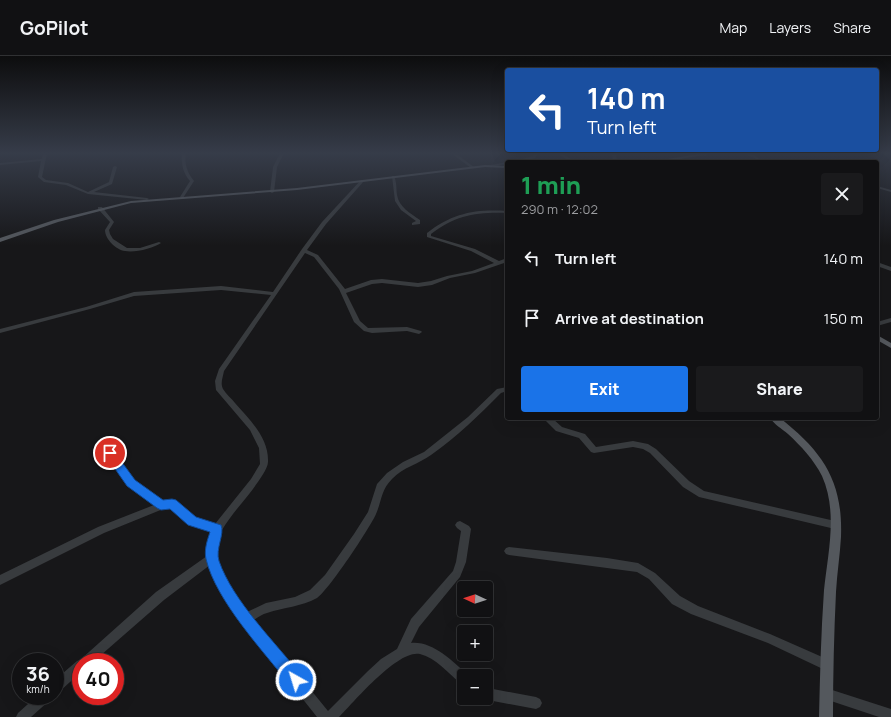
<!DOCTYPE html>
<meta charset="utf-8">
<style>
:root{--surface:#111113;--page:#1a1a1c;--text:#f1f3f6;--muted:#9c9da0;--line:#303133;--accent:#1a73e8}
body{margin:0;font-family:Manrope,sans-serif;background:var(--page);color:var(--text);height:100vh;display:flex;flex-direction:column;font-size:15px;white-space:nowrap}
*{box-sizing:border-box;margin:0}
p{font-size:13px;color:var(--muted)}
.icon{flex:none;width:22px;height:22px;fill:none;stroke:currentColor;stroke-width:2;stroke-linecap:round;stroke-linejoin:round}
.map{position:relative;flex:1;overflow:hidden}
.sheet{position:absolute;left:505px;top:104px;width:374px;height:260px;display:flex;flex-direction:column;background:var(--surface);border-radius:4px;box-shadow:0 4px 16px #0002,0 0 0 1px var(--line)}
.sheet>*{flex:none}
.top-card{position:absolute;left:505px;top:12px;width:374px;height:84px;border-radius:4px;box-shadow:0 4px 16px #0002,0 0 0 1px var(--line);background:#1a4fa0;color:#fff;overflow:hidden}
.needle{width:26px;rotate:273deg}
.tools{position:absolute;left:457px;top:525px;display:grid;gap:8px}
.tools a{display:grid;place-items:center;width:36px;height:36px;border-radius:4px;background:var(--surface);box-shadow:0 4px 16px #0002,0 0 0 1px var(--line);font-size:20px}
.speed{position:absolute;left:12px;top:597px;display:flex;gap:8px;font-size:20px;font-weight:700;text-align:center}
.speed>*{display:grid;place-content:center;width:52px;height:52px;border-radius:50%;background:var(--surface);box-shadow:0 4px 16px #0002,0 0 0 1px var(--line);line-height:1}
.speed small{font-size:10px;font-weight:400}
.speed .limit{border:6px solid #d22;background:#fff;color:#111}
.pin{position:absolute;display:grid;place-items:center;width:34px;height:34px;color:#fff;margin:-17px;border:2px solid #fff;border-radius:50%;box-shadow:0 1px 4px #0007}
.me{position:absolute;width:44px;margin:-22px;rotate:321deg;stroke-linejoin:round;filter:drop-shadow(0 0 3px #0008)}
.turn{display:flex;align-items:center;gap:14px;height:84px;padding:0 16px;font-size:18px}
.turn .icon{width:52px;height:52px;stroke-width:2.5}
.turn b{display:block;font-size:28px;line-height:34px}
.round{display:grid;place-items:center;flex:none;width:42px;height:42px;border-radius:4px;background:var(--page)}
.summary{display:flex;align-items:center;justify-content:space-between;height:68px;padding:0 16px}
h1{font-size:24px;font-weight:800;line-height:30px;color:#1e9e55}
.button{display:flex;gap:8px;margin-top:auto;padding:8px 16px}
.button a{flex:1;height:46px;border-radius:4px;background:var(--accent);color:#fff;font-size:16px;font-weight:800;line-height:46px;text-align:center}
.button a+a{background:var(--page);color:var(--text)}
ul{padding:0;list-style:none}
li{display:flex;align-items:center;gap:12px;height:60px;padding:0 16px}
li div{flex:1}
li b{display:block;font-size:15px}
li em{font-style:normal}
header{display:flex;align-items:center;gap:24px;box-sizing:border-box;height:56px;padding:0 20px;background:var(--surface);border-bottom:1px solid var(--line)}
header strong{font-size:19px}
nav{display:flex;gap:22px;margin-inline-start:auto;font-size:14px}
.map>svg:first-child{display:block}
</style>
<header>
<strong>GoPilot</strong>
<nav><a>Map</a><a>Layers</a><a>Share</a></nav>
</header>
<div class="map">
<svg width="891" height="661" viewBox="0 0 891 661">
<rect width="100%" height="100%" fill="#171719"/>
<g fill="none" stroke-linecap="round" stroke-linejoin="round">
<g fill="#383b3e" fill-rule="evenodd">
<polygon points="43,97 47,97 42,121 46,124 68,127 88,136 109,126 113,111 115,110 117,111 112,128 94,136 147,142 149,143 147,144 88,138 66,129 44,126 38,121 41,105 0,109 0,107 42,103"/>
<path d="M182 97H186C184 108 187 116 194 125L183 142H182L180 141 190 125C183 117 181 108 182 97Z"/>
<polygon points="280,97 284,97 277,111 274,136 272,137 270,136 273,111"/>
<polygon points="451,97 455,97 474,111 471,112"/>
<polygon points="534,97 538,97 535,102 518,106 512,106 533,100"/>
<polygon points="557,97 562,97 575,106 571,106"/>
<polygon points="612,97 616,97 617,106 613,106"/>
<polygon points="699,97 704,97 707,99 705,100"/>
<path d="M742 97C751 97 757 99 762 106H758L755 102Z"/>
<polygon points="507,106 507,108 493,110 491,109"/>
<path d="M392 120H394C397 127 396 132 397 139 399 151 410 157 420 164V168L412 169V167L416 165 401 154 395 145Z"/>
<path d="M361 124 364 125 326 168 307 194 318 199 345 233 371 224 382 223 418 227 431 225 447 220 472 215 494 207 471 195 427 181V177C453 157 475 153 507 155V157C476 156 456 159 431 178V180L475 193 499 205 507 202V206L475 217 450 222 432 229 418 231 382 227 372 228 346 237 360 265 368 272 407 271 421 275 422 276 419 278 407 275 372 277 364 275 354 266 339 233 314 201 305 197 224 315C223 321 220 327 223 333 226 338 232 343 235 347 250 364 269 382 268 406 268 413 257 427 253 433 243 446 231 459 222 474 206 500 231 536 247 556L266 547 295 541 310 534 325 519 354 478 368 456 377 428 387 417 403 406 424 396 468 361 497 333 507 331V335L501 337C479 359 457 381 431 399 419 408 403 411 392 423 381 434 382 444 376 458 370 472 328 535 317 542 301 551 284 551 267 557 263 558 258 561 254 564L328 655 368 615 381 603 397 593 411 563 453 515 456 506 461 475 457 472 455 469 457 466 460 465 469 470 471 473 466 506 460 521 419 571 411 587C433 585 452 605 468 619V620H464V629L460 627C448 617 436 602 420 598 398 593 354 646 339 661H317L232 554 217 526 210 509 164 544 93 606H81V616L59 636 55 638V624L77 605 80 604 156 536 207 500V490L212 476 198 472 189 468 168 451 104 477 0 529V519L98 471 154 449 128 430 106 399 105 397 106 395 109 394 112 395 134 424 163 445C177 440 186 457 197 463 202 466 209 467 215 468L251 423 260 408 259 392 250 374 216 334 215 325 219 313 271 239 221 234 134 240 90 253 0 277V273L86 251 134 236 221 230 273 236 302 193 322 166Z"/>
<polygon points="877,130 891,134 891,136 877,132"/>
<path d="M98 151H102L114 166 109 174 110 178 113 183 127 192H140L159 186 161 187C154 192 135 197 125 195 116 194 105 183 105 174L110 166 98 153Z"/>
<polygon points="877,206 891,211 891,215 877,210"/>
<polygon points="891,262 891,266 877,270 877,266"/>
<polygon points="543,362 552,362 562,371 585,378 596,391 633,385 648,388 656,393 689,425 704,435 835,465 838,466 840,469 838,472 835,473 699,441 683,431 650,397 643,393 633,391 594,397 591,396 579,382 556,375"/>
<polygon points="509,491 607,502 638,507 655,517 680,540 698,550 770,578 829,604 831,608 829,612 825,614 768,587 691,558 672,548 649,523 637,516 607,512 509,499 506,498 504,495 506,492"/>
<polygon points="486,630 493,633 536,641 540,643 542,647 540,651 536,653 493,645 486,642"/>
<polygon points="826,632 891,653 891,661 879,661 822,642 820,638 822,634"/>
<polygon points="37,640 52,640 50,644 31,661 16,661 18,657"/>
</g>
<g fill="#54585d" fill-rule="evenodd">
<polygon points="705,97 717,97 660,106 649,106"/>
<polygon points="485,109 507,110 507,112 485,111 297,134 131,147 58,166 0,186 0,182 54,164 131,145 297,132"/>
<polygon points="877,279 891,287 891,292 877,284"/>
<path d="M770 362H780C823 396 843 425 841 481 840 499 837 517 836 536 834 577 833 619 833 661H819C820 619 821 576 824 534 828 496 838 456 822 420 814 404 801 390 788 378 782 373 774 368 770 362Z"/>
</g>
</g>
<linearGradient id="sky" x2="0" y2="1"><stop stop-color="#0d0d0e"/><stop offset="0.51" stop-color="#363c49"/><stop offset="1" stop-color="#363c49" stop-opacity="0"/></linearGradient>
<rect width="891" height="190" fill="url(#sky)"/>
<path fill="#1a73e8" stroke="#114b97" d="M110 393 113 394 135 424 163 444 172 443 176 444 196 461 221 469C225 478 215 493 219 505 233 545 274 585 301 619L303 624 301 629 296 632 290 629C264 596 216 545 206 503 204 494 207 485 210 476L188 469 170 453 161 454 157 452 127 430 104 397 106 394Z"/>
</svg>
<div class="tools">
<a><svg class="needle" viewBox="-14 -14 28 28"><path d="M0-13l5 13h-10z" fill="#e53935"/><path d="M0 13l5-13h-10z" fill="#9c9da0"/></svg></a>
<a>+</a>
<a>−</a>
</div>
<div class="speed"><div>36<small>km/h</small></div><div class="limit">40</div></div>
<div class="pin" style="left:110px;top:397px;background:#d93025"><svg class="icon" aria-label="arrive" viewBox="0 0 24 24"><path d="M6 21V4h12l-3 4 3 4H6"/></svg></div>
<svg class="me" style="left:296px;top:624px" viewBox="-20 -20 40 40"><circle r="17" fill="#1a73e8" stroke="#fff" stroke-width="3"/><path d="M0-11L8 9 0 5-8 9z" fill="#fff"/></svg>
<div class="top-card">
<div class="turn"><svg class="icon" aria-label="left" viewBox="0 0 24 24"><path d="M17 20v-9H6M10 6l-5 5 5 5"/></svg><div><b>140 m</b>Turn left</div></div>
</div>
<section class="sheet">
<div class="summary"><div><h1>1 min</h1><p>290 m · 12:02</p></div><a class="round"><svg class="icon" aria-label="close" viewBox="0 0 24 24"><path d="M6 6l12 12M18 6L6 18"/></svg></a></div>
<ul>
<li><svg class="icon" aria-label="left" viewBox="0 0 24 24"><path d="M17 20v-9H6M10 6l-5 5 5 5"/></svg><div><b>Turn left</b></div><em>140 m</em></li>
<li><svg class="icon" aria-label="arrive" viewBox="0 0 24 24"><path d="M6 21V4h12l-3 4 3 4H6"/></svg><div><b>Arrive at destination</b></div><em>150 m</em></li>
</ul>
<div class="button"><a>Exit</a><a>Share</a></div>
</section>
</div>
